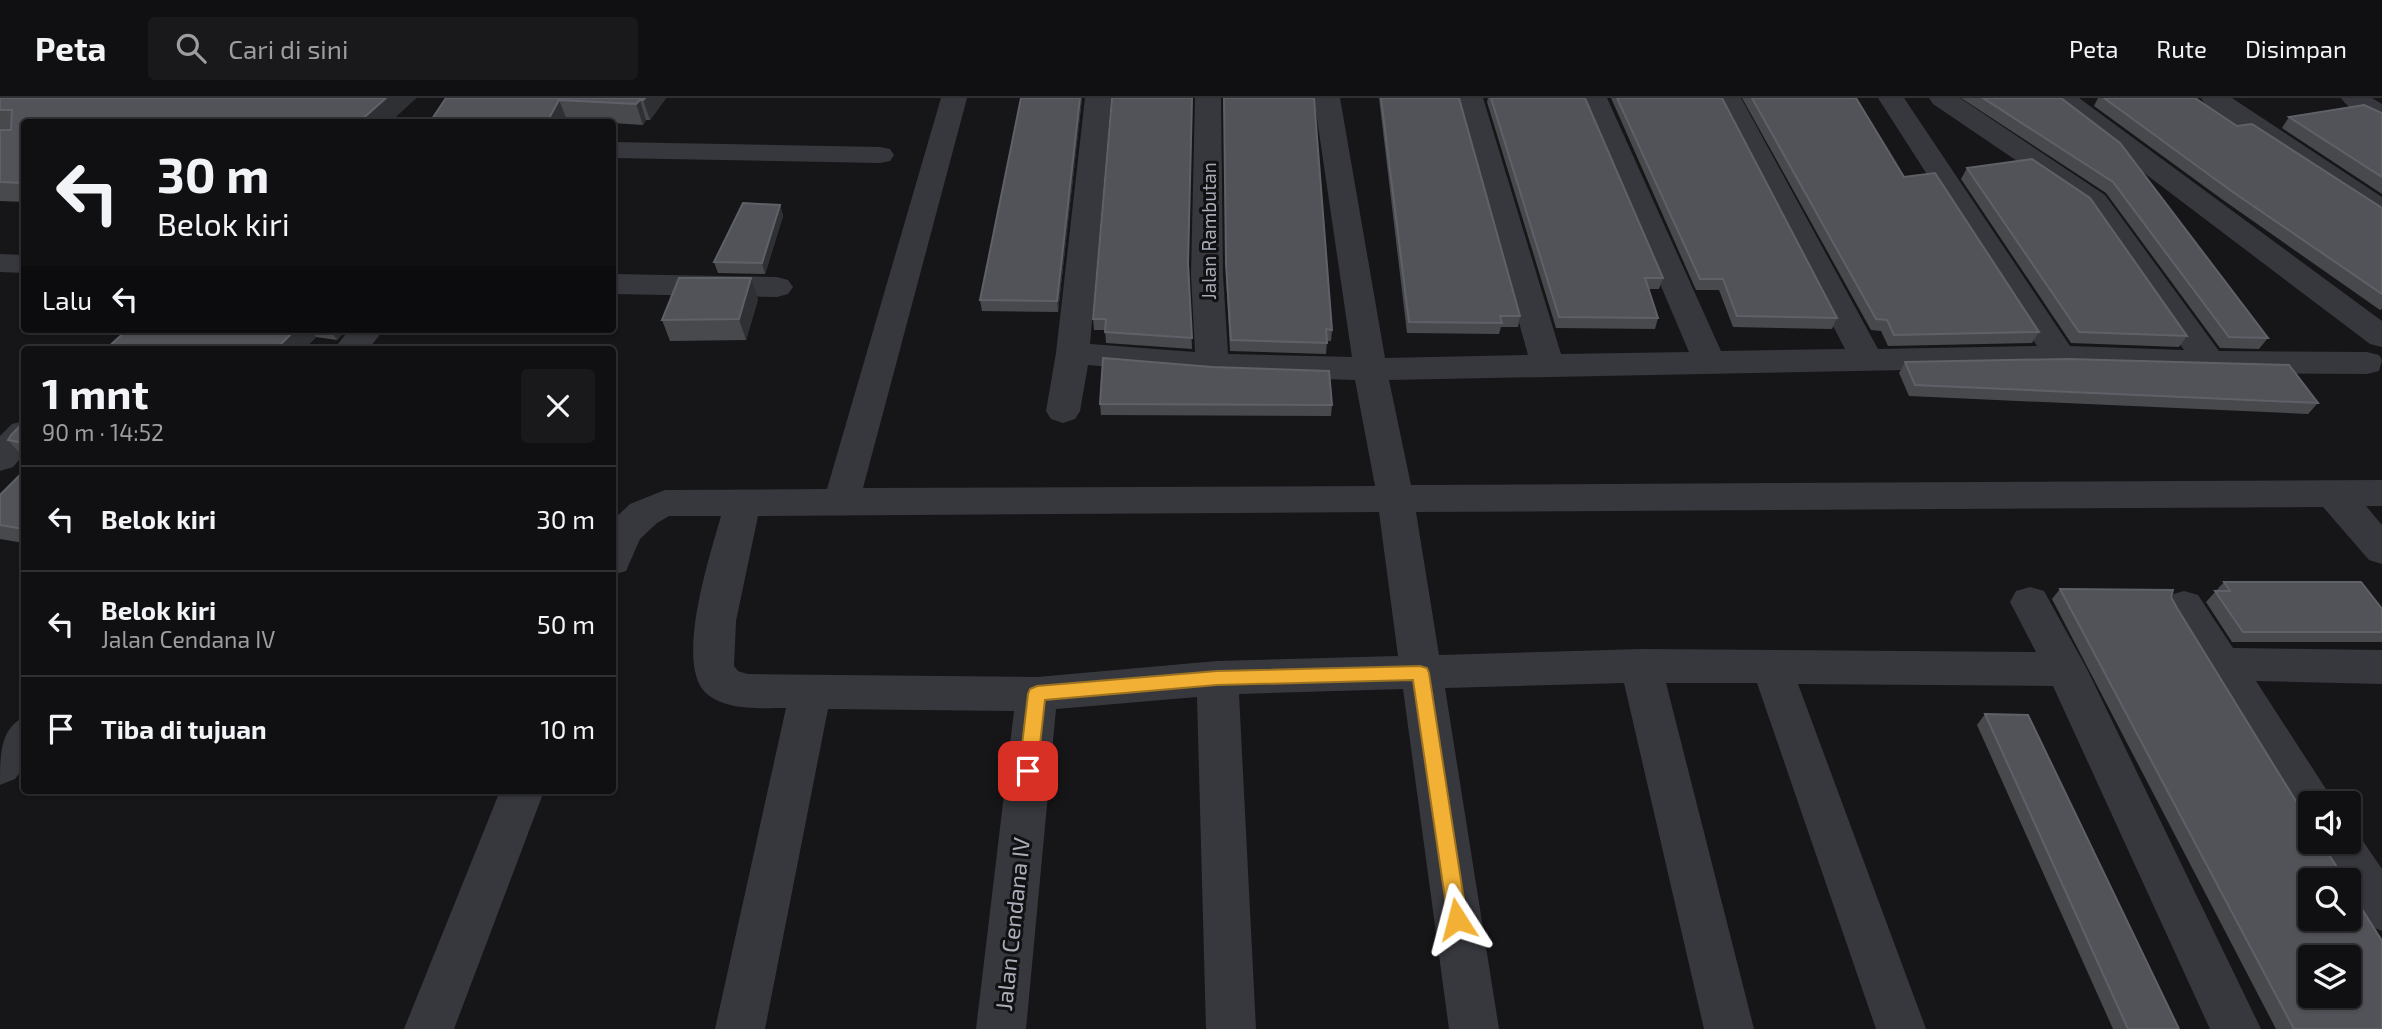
<!DOCTYPE html>
<html lang="id">
<meta charset="utf-8">
<style>
:root{--surface:#101012;--page:#19191b;--text:#f1f3f6;--muted:#9c9d9f;--line:#303032}
body{margin:0;font-family:"Exo 2",sans-serif;background:var(--page);color:var(--text);height:100vh;display:flex;flex-direction:column;font-size:26px;white-space:nowrap}
*{box-sizing:border-box;margin:0}
p{font-size:23px;color:var(--muted)}
.icon{flex:none;width:38px;height:38px;fill:none;stroke:currentColor;stroke-width:2;stroke-linecap:round;stroke-linejoin:round}
.map{position:relative;flex:1;overflow:hidden}
.drawer{position:absolute;left:21px;top:248px;width:595px;height:448px;display:flex;flex-direction:column;background:var(--surface);border-radius:7px;box-shadow:0 2px 5px #0004,0 0 0 2px var(--line)}
.drawer>*{flex:none}
.hud{position:absolute;left:21px;top:21px;width:595px;height:214px;border-radius:7px;box-shadow:0 2px 5px #0004,0 0 0 2px var(--line);background:#101012;color:var(--text);overflow:hidden}
.tools{position:absolute;left:2298px;top:693px;display:grid;gap:14px}
.tools a{display:grid;place-items:center;width:63px;height:63px;border-radius:7px;background:var(--surface);box-shadow:0 2px 5px #0004,0 0 0 2px var(--line);font-size:35px}
.pin{position:absolute;display:grid;place-items:center;width:60px;height:60px;color:#fff;margin:-30px;border-radius:14px;box-shadow:0 4px 10px #0006}
.me{position:absolute;width:77px;margin:-38px;rotate:351deg;stroke-linejoin:round;filter:drop-shadow(0 0 5px #0008)}
.turn{display:flex;align-items:center;gap:24px;height:147px;padding:0 21px;font-size:32px}
.turn .icon{width:91px;height:91px;stroke-width:2.5}
.turn b{display:block;font-size:49px;line-height:60px}
.then{display:flex;align-items:center;height:66px;padding:0 21px;background:#0003;gap:14px;font-size:26px}
.round{display:grid;place-items:center;flex:none;width:74px;height:74px;border-radius:7px;background:var(--page)}
.summary{display:flex;align-items:center;justify-content:space-between;height:119px;padding:0 21px}
h1{font-size:42px;font-weight:700;line-height:52px}
ul{padding:0;list-style:none}
li{display:flex;align-items:center;gap:21px;height:105px;padding:0 21px;border-top:2px solid var(--line)}
li div{flex:1}
li b{display:block;font-size:26px}
li em{font-style:normal}
header{display:flex;align-items:center;gap:42px;box-sizing:border-box;height:98px;padding:0 35px;background:var(--surface);border-bottom:2px solid var(--line)}
header strong{font-size:33px}
nav{display:flex;gap:38px;margin-inline-start:auto;font-size:24px}
.search{width:490px;height:63px;background:var(--page);display:flex;align-items:center;gap:18px;box-sizing:border-box;padding:0 24px;border-radius:7px;color:var(--muted);font-size:26px}
.map>svg:first-child{display:block}
</style>
<header>
<strong>Peta</strong>
<div class="search"><svg class="icon" aria-label="search" viewBox="0 0 24 24"><circle cx="10" cy="10" r="6"/><path d="M15 15l6 6"/></svg>Cari di sini</div>
<nav><a>Peta</a><a>Rute</a><a>Disimpan</a></nav>
</header>
<div class="map">
<svg width="2382" height="931" viewBox="0 0 2382 931">
<rect width="100%" height="100%" fill="#161618"/>
<g fill="none" stroke-linecap="round" stroke-linejoin="round">
<g fill="#37383d" fill-rule="evenodd">
<path d="M941 0H967L863 390 1375 388 1355 282 1212 277 1088 267 1080 313 1075 321 1063 325 1051 321 1046 313 1056 255 1085 0H1111L1090 246 1195 254 1191 177 1195 0H1221L1223 177 1228 256 1352 259 1314 0H1340L1385 260 1528 257 1457 0H1483L1561 256 1689 254 1581 0H1607L1721 253 1845 251 1715 0H1741L1878 251 2037 248 1878 0H1904L2070 248 2184 252 2085 109 1933 6 1929 0H1960L2105 97 2219 253 2367 254 2379 257 2382 262 2379 273 2367 276 2209 275 2060 269 1389 282 1411 387 2382 382V408H2366L2382 427V466L2369 462 2323 409 1416 414 1439 557 1641 551 2036 554 2010 504 2016 493 2030 489 2044 493 2087 571 2261 931H2210L2053 588 1798 586 1926 931H1876L1757 585H1666L1754 931H1704L1624 585 1445 590 1499 931H1449L1403 591 1239 596 1256 931H1206L1197 599 1056 611 1026 931H976L1014 613 828 611 765 931H715L786 610C761 610 728 613 707 596 673 568 711 454 721 418H669L657 425 640 441 626 473 612 477V423L630 406 665 392 827 391ZM1379 414 1398 558 1217 563 1037 579 747 576 738 573 734 568 736 523 758 418Z"/>
<polygon points="2049,0 2079,0 2382,223 2382,249 2370,246 2053,6"/>
<polygon points="2201,0 2232,0 2382,99 2382,121 2372,118 2205,6"/>
<path d="M2341 0H2372L2382 6V26C2368 23 2349 12 2341 0Z"/>
<polygon points="612,44 880,49 890,51 894,57 890,63 880,65 612,60"/>
<polygon points="0,156 24,157 24,175 0,174"/>
<polygon points="612,176 777,179 788,182 793,189 788,196 777,199 612,196"/>
<polygon points="350,231 384,231 368,252 333,252"/>
<polygon points="24,323 24,356 13,369 0,373 0,338 12,326"/>
<polygon points="2184,493 2198,497 2233,550 2382,552 2382,586 2256,583 2335,705 2310,705 2310,723 2297,719 2170,519 2164,508 2170,497"/>
<path d="M24 619V669L15 681 0 687C0 656 0 631 24 619Z"/>
<polygon points="500,693 544,693 454,931 404,931"/>
<path d="M2348 728 2354 730 2382 771V833C2358 824 2348 808 2348 782H2337L2315 744H2348Z"/>
</g>
</g>
<g fill="#47494d">
<polygon points="0,0 416,0 390,24 24,24 24,104 0,103"/>
<polygon points="446,0 666,0 650,22 646,22 643,27 567,22 566,24 430,24"/>
<polygon points="1082,0 1058,214 982,213 980,202"/>
<polygon points="1224,0 1332,232 1331,243 1327,243 1326,256 1230,253 1226,177"/>
<polygon points="1379,0 1459,0 1520,218 1518,229 1501,229 1499,236 1407,235"/>
<polygon points="1488,0 1585,0 1663,180 1659,191 1648,191 1658,220 1655,231 1556,230 1487,4"/>
<polygon points="1611,0 1722,0 1837,220 1832,231 1733,229 1719,192 1696,192"/>
<polygon points="1742,0 1856,0 1904,79 2039,234 2032,245 1888,248 1881,233 1871,232"/>
<polygon points="1961,0 2061,0 2268,240 2259,251 2220,250 2106,95"/>
<polygon points="2098,0 2195,0 2237,28 2382,110 2382,211 2380,212 2223,102 2094,8"/>
<polygon points="2382,15 2382,96 2282,30 2289,19"/>
<polygon points="1967,70 2187,238 2179,249 2071,245 1961,81"/>
<polygon points="780,107 783,118 765,176 718,175 714,164"/>
<polygon points="1189,170 1192,251 1106,245 1105,232 1094,232 1093,221"/>
<polygon points="758,201 746,242 670,243 662,222"/>
<polygon points="128,231 347,231 337,242 316,239 303,252 105,252"/>
<polygon points="1905,264 2318,305 2308,316 1909,298 1899,275"/>
<polygon points="1100,306 1332,307 1331,318 1101,317"/>
<polygon points="24,324 24,360 8,342"/>
<polygon points="24,373 24,445 0,441 0,397"/>
<polygon points="2224,484 2382,511 2382,544 2232,544 2206,504"/>
<polygon points="2060,491 2171,499 2382,931 2276,931 2052,501"/>
<polygon points="1985,616 2179,931 2113,931 1977,627"/>
</g>
<g fill="#2f3033">
<polygon points="386,0 416,0 390,24 359,24"/>
<polygon points="645,0 666,0 650,22 643,2"/>
<polygon points="1080,0 1082,0 1058,214 1057,203"/>
<polygon points="559,2 567,22 566,24 547,24"/>
<polygon points="640,2 646,22 643,27 636,6"/>
<polygon points="780,107 783,118 765,176 762,165"/>
<polygon points="751,180 758,201 746,242 739,221"/>
<polygon points="296,231 311,231 316,239 303,252 275,252"/>
<polygon points="330,231 347,231 337,242"/>
</g>
<g fill="#525359" stroke="#5f6168" stroke-width="2" fill-rule="evenodd">
<polygon points="0,0 386,0 359,24 24,24 24,85 0,84 0,32 11,32 12,12 0,12"/>
<polygon points="446,0 645,0 643,2 640,2 636,6 559,2 547,24 430,24"/>
<polygon points="1021,0 1080,0 1057,203 980,202"/>
<polygon points="1112,0 1192,0 1188,166 1192,240 1105,234 1106,221 1093,221"/>
<polygon points="1224,0 1314,0 1332,232 1326,231 1327,245 1231,242 1226,166"/>
<polygon points="1381,0 1459,0 1520,218 1500,218 1502,225 1409,224"/>
<polygon points="1491,0 1585,0 1663,180 1645,180 1658,220 1559,219"/>
<polygon points="1617,0 1722,0 1837,220 1737,218 1723,181 1700,181"/>
<polygon points="1752,0 1856,0 1904,79 1935,75 2039,234 1894,237 1887,222 1876,221"/>
<polygon points="1983,0 2061,0 2120,45 2268,240 2229,239 2113,84"/>
<polygon points="2104,0 2195,0 2237,28 2252,26 2382,110 2382,196 2230,92"/>
<polygon points="2364,7 2382,15 2382,79 2289,19"/>
<polygon points="2032,61 2090,100 2187,238 2079,234 1967,70"/>
<polygon points="743,105 780,107 762,165 714,164"/>
<polygon points="679,180 751,180 739,221 662,222"/>
<polygon points="128,231 296,231 275,252 105,252"/>
<polygon points="1103,260 1212,269 1329,273 1332,307 1100,306"/>
<polygon points="2067,261 2289,267 2318,305 1915,287 1905,264"/>
<polygon points="24,324 24,345 8,342 11,337"/>
<polygon points="24,373 24,431 0,427 0,397"/>
<polygon points="2224,484 2361,484 2382,511 2382,534 2243,534 2215,493 2230,493"/>
<path d="M2060 491 2173 492 2171 499 2177 510 2310 726V744H2321L2345 782H2310V821H2348V789L2382 843V931H2294ZM2310 859H2348V898H2310Z"/>
<polygon points="1985,616 2028,617 2179,931 2128,931"/>
</g>
<polygon fill="#f2b134" stroke="#9d7322" stroke-width="2" points="1420,568 1427,570 1429,575 1467,821 1464,828 1457,831 1450,828 1448,821 1413,582 1217,587 1045,602 1037,673 1035,678 1028,681 1022,678 1019,673 1028,596 1030,591 1037,588 1217,573"/>
<g text-anchor="middle" dominant-baseline="central" stroke-width="6" stroke-linejoin="round" paint-order="stroke">
<g font-size="19" fill="#a8adb8" stroke="#111113">
<text transform="translate(1208 133) rotate(-90)">Jalan Rambutan</text>
</g>
<g font-size="23" fill="#a8adb8" stroke="#111113">
<text transform="translate(1012 826) rotate(-84)">Jalan Cendana IV</text>
</g>
</g>
</svg>
<div class="tools">
<a><svg class="icon" aria-label="sound" viewBox="0 0 24 24"><path d="M4 9h4l5-4v14l-5-4H4zM17 9q2 3 0 6"/></svg></a>
<a><svg class="icon" aria-label="search" viewBox="0 0 24 24"><circle cx="10" cy="10" r="6"/><path d="M15 15l6 6"/></svg></a>
<a><svg class="icon" aria-label="layers" viewBox="0 0 24 24"><path d="M12 4l9 5-9 5-9-5zM3 14l9 5 9-5"/></svg></a>
</div>
<div class="pin" style="left:1028px;top:673px;background:#d93025"><svg class="icon" aria-label="arrive" viewBox="0 0 24 24"><path d="M6 21V4h12l-3 4 3 4H6"/></svg></div>
<svg class="me" style="left:1457px;top:821px" viewBox="-20 -20 40 40"><path d="M0-17L14 15 0 8-14 15z" fill="#f2b134" stroke="#fff" stroke-width="4"/></svg>
<div class="hud">
<div class="turn"><svg class="icon" aria-label="left" viewBox="0 0 24 24"><path d="M17 20v-9H6M10 6l-5 5 5 5"/></svg><div><b>30 m</b>Belok kiri</div></div>
<div class="then">Lalu<svg class="icon" aria-label="left" viewBox="0 0 24 24"><path d="M17 20v-9H6M10 6l-5 5 5 5"/></svg></div>
</div>
<section class="drawer">
<div class="summary"><div><h1>1 mnt</h1><p>90 m · 14:52</p></div><a class="round"><svg class="icon" aria-label="close" viewBox="0 0 24 24"><path d="M6 6l12 12M18 6L6 18"/></svg></a></div>
<ul>
<li><svg class="icon" aria-label="left" viewBox="0 0 24 24"><path d="M17 20v-9H6M10 6l-5 5 5 5"/></svg><div><b>Belok kiri</b></div><em>30 m</em></li>
<li><svg class="icon" aria-label="left" viewBox="0 0 24 24"><path d="M17 20v-9H6M10 6l-5 5 5 5"/></svg><div><b>Belok kiri</b><p>Jalan Cendana IV</p></div><em>50 m</em></li>
<li><svg class="icon" aria-label="arrive" viewBox="0 0 24 24"><path d="M6 21V4h12l-3 4 3 4H6"/></svg><div><b>Tiba di tujuan</b></div><em>10 m</em></li>
</ul>
</section>
</div>
